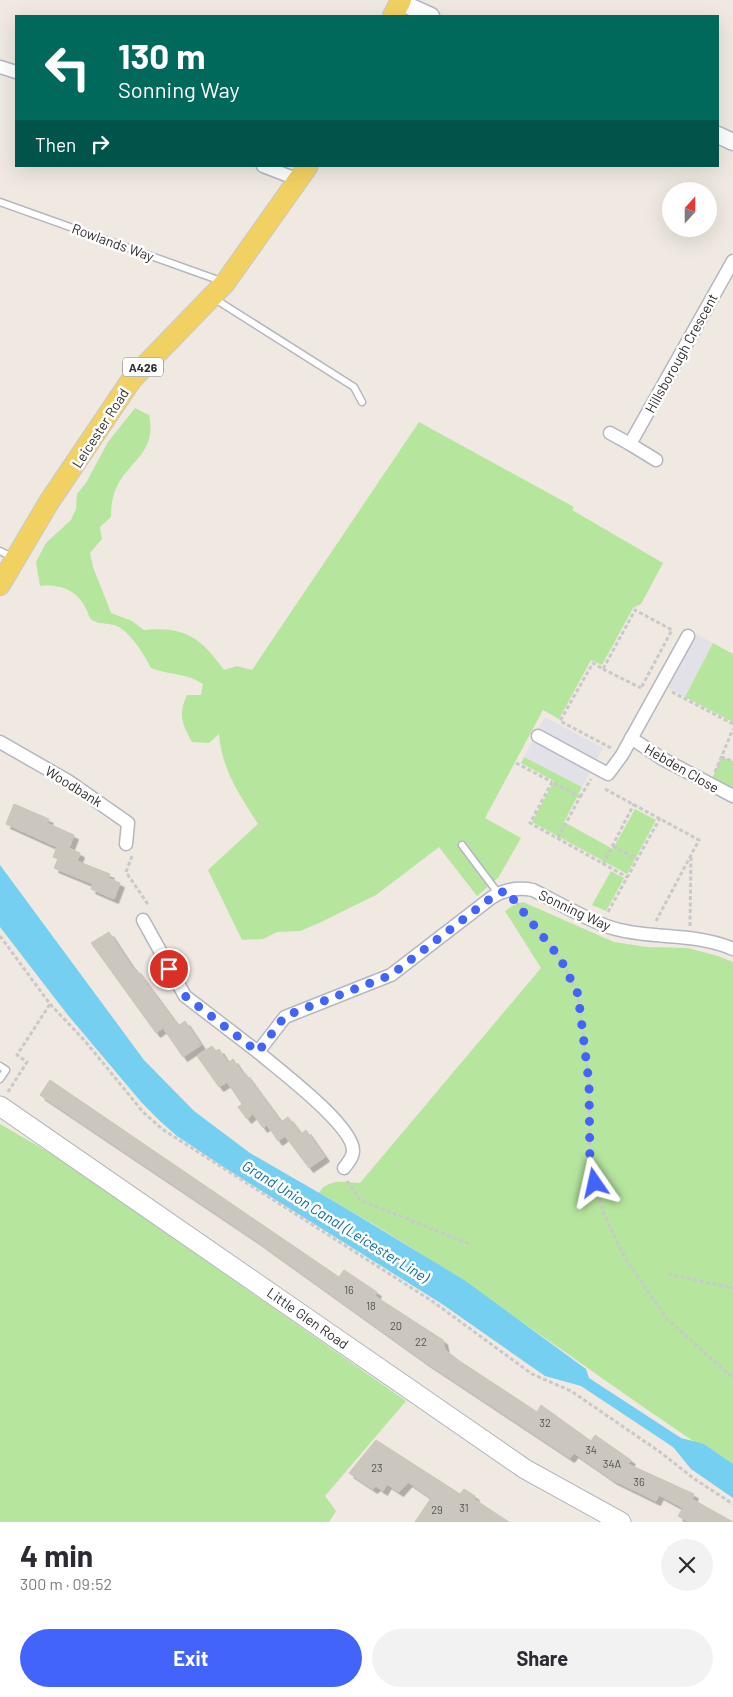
<!DOCTYPE html>
<meta charset="utf-8">
<style>
:root{--surface:#fff;--page:#f2f2f3;--text:#2b2b33;--muted:#7c7c81;--accent:#4264fb}
body{margin:0;font-family:Barlow,sans-serif;background:var(--page);color:var(--text);height:100vh;display:flex;flex-direction:column;font-size:19px;white-space:nowrap}
*{box-sizing:border-box;margin:0}
p{font-size:16px;color:var(--muted)}
.icon{flex:none;width:28px;height:28px;fill:none;stroke:currentColor;stroke-width:2;stroke-linecap:round;stroke-linejoin:round}
.map{position:relative;height:1522px;overflow:hidden}
.side{display:flex;flex-direction:column;background:var(--surface);flex:1}
.side>*{flex:none}
.guide{position:absolute;left:15px;top:15px;width:704px;height:152px;border-radius:0px;box-shadow:0 5px 20px #0002;background:#00695c;color:#fff;overflow:hidden}
.needle{width:32px;rotate:21deg}
.buttons{position:absolute;left:662px;top:182px;display:grid;gap:10px}
.buttons a{display:grid;place-items:center;width:55px;height:55px;border-radius:50%;background:var(--surface);box-shadow:0 5px 20px #0002;font-size:25px}
.pin{position:absolute;display:grid;place-items:center;width:42px;height:42px;color:#fff;margin:-21px;border:2px solid #fff;border-radius:50%;box-shadow:0 1px 5px #0007}
.me{position:absolute;width:55px;margin:-28px;rotate:349deg;stroke-linejoin:round;filter:drop-shadow(0 0 4px #0008)}
.turn{display:flex;align-items:center;gap:18px;height:105px;padding:0 20px;font-size:22px}
.turn .icon{width:65px;height:65px;stroke-width:2.5}
.turn b{display:block;font-size:35px;line-height:42px}
.then{display:flex;align-items:center;height:48px;padding:0 20px;background:#0003;gap:10px;font-size:19px}
.round{display:grid;place-items:center;flex:none;width:52px;height:52px;border-radius:26px;background:var(--page)}
.headline{display:flex;align-items:center;justify-content:space-between;height:85px;padding:0 20px}
h1{font-size:30px;font-weight:700;line-height:38px}
.action{display:flex;gap:10px;margin-top:auto;padding:10px 20px}
.action a{flex:1;height:58px;border-radius:30px;background:var(--accent);color:#fff;font-size:20px;font-weight:700;line-height:58px;text-align:center}
.action a+a{background:var(--page);color:var(--text)}
.map>svg:first-child{display:block}
</style>
<div class="map">
<svg width="733" height="1522" viewBox="0 0 733 1522">
<defs>
<filter id="shadow"><feDropShadow dx="4.5" dy="4.5" stdDeviation="0" flood-color="#0004"/></filter>
</defs>
<rect width="100%" height="100%" fill="#efe9e1"/>
<g fill="#e3e1e8">
<polygon points="684,628 713,643 685,697 656,681"/>
<polygon points="545,717 603,748 582,787 524,757"/>
</g>
<g fill="#b6e59e">
<path d="M135 408 149 415C157 452 131 459 117 486 112 497 111 506 111 517L100 527 102 539 90 553 93 567 111 613 132 621 144 630C185 626 201 638 224 670L237 666 252 670 419 422 574 507 572 510 663 563 641 604 633 608 602 665 591 660 559 719 543 710 485 818 521 838 498 878 477 896 439 847 376 895 317 924 300 931 277 932 263 939 242 940 208 870 258 824C239 794 222 770 219 734L209 743 192 742C182 724 178 714 187 695H201L203 684C187 673 169 675 151 668 145 656 129 629 114 625 106 623 100 625 92 620 88 617 88 611 85 607 76 589 58 584 40 586L36 562 46 543 71 520 76 509 77 494 86 483 108 442Z"/>
<polygon points="713,643 733,654 733,722 685,697"/>
<polygon points="524,757 582,787 564,822 613,849 635,809 656,820 627,874 532,822 554,781 521,763"/>
<polygon points="721,757 733,761 733,796 710,784"/>
<polygon points="611,871 624,878 606,911 592,905"/>
<path d="M523 902 614 942 647 947 688 948 718 956 733 962V1464L704 1444 696 1443C571 1359 452 1266 319 1193 328 1178 345 1182 360 1183L541 968 505 911 512 906Z"/>
<polygon points="0,1124 50,1153 119,1200 406,1401 325,1496 336,1511 329,1522 0,1522"/>
</g>
<polygon fill="#75cff0" points="0,865 144,1060 194,1111 250,1153 347,1209 464,1280 586,1369 589,1378 681,1438 704,1444 733,1464 733,1498 691,1469 673,1447 581,1386 545,1376 442,1304 225,1168 177,1136 161,1122 142,1103 67,1014 0,927"/>
<g fill="#cbc7bf" stroke="#cbc5ba" filter="url(#shadow)">
<polygon points="14,804 49,819 47,823 74,835 69,848 80,853 77,861 110,874 108,878 120,883 114,899 91,889 93,884 54,868 58,859 53,857 57,847 6,824"/>
<polygon points="109,932 134,970 136,969 178,1026 185,1021 201,1045 183,1057 163,1028 156,1033 91,943"/>
<polygon points="212,1046 216,1051 219,1049 228,1063 233,1059 243,1074 245,1073 281,1122 288,1117 301,1134 306,1130 325,1157 309,1168 285,1136 278,1141 267,1125 263,1128 253,1114 247,1119 238,1107 242,1104 227,1082 219,1087 197,1056"/>
<polygon points="50,1080 339,1277 344,1270 377,1292 375,1296 443,1340 445,1350 461,1362 522,1402 537,1412 541,1405 591,1441 595,1435 631,1460 628,1464 694,1494 692,1499 733,1522 689,1522 678,1516 683,1508 659,1495 656,1501 613,1480 574,1453 570,1458 424,1361 254,1239 40,1095"/>
<polygon points="376,1440 460,1494 464,1489 475,1496 474,1499 509,1522 415,1522 431,1498 408,1482 399,1492 387,1484 383,1491 376,1486 373,1489 349,1473"/>
</g>
<g fill="none" stroke-linecap="round" stroke-linejoin="round">
<g stroke="#b4b7c1" stroke-width="9">
<g id="service">
<polyline points="0,202 221,281"/>
<polyline points="215,299 354,387 362,402"/>
<polyline points="0,551 12,557"/>
<polyline points="462,845 498,893"/>
<polyline points="0,1066 6,1070 0,1079"/>
</g>
</g>
<g stroke="#b4b7c1" stroke-width="15">
<g id="minor">
<polyline points="0,67 16,72"/>
<polyline points="263,166 299,180"/>
<polyline points="610,433 630,444"/>
<polyline points="656,460 630,444 733,261"/>
<polyline points="538,736 608,774 622,755 688,636"/>
<polyline points="631,738 661,758 733,796"/>
<polyline points="0,742 68,781 128,823 126,844"/>
<path d="M143 920 185 996 258 1052 285 1017 391 975 491 898C504 889 517 887 533 890 557 902 596 925 620 930 658 939 697 933 733 949"/>
<path d="M258 1052C279 1070 354 1126 353 1151 353 1157 348 1163 344 1168"/>
</g>
</g>
<g stroke="#b4b7c1" stroke-width="19">
<g id="tertiary">
<polyline points="400,2 431,16"/>
<polyline points="718,135 733,142"/>
</g>
</g>
<g stroke="#b4b7c1" stroke-width="21">
<polyline id="secondary" points="0,1106 525,1469 621,1522"/>
</g>
<g stroke="#c9c9c9" stroke-width="22">
<g id="primary">
<polyline points="393,16 401,0"/>
<polyline points="0,585 49,502 132,379 225,283 308,166"/>
</g>
</g>
<g stroke="#c9c9c9" stroke-width="3" stroke-dasharray="4 2.5" stroke-linecap="butt">
<polyline points="603,669 641,688"/>
<polyline points="672,692 733,724"/>
<polyline points="611,748 560,721 593,663 603,669 635,610 672,630 641,688"/>
<polyline points="721,757 733,761"/>
<polyline points="516,763 552,782"/>
<polyline points="715,772 733,729"/>
<polyline points="605,789 699,840 656,921"/>
<polyline points="580,797 591,779"/>
<polyline points="558,838 580,797 552,782 530,823 627,877"/>
<polyline points="613,846 637,859"/>
<polyline points="132,856 126,872 149,906"/>
<polyline points="603,864 634,804"/>
<polyline points="516,902 560,958 578,994 589,1083 590,1167 604,1214 625,1258 667,1319 733,1378"/>
<polyline points="608,912 660,818"/>
<polyline points="690,926 691,855"/>
<polyline points="0,936 50,1004 85,1041 143,1112 162,1129 432,1301 532,1374 571,1391 660,1452 693,1478 733,1504"/>
<polyline points="8,1092 27,1062 17,1055 50,1004"/>
<polyline points="347,1181 360,1200 472,1245"/>
<polyline points="668,1274 733,1288"/>
</g>
<use href="#service" stroke="#fff" stroke-width="6"/>
<use href="#minor" stroke="#fff" stroke-width="12"/>
<use href="#tertiary" stroke="#fff" stroke-width="16"/>
<use href="#secondary" stroke="#fff" stroke-width="19"/>
<use href="#primary" stroke="#f2d163" stroke-width="20"/>
</g>
<g fill="none" stroke-linecap="round" stroke-linejoin="round">
<polyline stroke="#4264fb" stroke-width="9" stroke-dasharray="0 16.2" points="169,969 185,996 258,1052 285,1016 391,975 491,898 506,890 560,958 578,994 589,1083 590,1167 595,1183"/>
</g>
<g text-anchor="middle" dominant-baseline="central" stroke-width="5" stroke-linejoin="round" paint-order="stroke">
<g font-size="11" fill="#555452">
<text x="349" y="1289">16</text>
<text x="371" y="1305">18</text>
<text x="396" y="1325">20</text>
<text x="421" y="1341">22</text>
<text x="545" y="1422">32</text>
<text x="591" y="1449">34</text>
<text x="612" y="1463">34A</text>
<text x="377" y="1467">23</text>
<text x="639" y="1481">36</text>
<text x="464" y="1507">31</text>
<text x="437" y="1509">29</text>
</g>
<rect fill="#fff" stroke="#6d6d6d" stroke-width="1" x="123" y="357.5" width="40" height="19" rx="4"/>
<g font-size="12" font-weight="bold" fill="#2e2e2e">
<text x="143" y="367">A426</text>
</g>
<g font-size="14" fill="#2e2e2e" stroke="#fff">
<text transform="translate(113 242) rotate(20)">Rowlands Way</text>
<text transform="translate(681 353) rotate(-61)">Hillsborough Crescent</text>
<text transform="translate(100 428) rotate(-57)">Leicester Road</text>
<text transform="translate(682 768) rotate(30)">Hebden Close</text>
<text transform="translate(74 786) rotate(32)">Woodbank</text>
<text transform="translate(575 910) rotate(25)">Sonning Way</text>
<text transform="translate(308 1318) rotate(35)">Little Glen Road</text>
</g>
<g font-size="15" font-style="italic" fill="#0d6fa3" stroke="#fff">
<text transform="translate(336 1221) rotate(32)">Grand Union Canal (Leicester Line)</text>
</g>
</g>
</svg>
<div class="buttons">
<a><svg class="needle" viewBox="-14 -14 28 28"><path d="M0-13l5 13h-10z" fill="#e53935"/><path d="M0 13l5-13h-10z" fill="#7c7c81"/></svg></a>
</div>
<div class="pin" style="left:169px;top:969px;background:#d93025"><svg class="icon" aria-label="arrive" viewBox="0 0 24 24"><path d="M6 21V4h12l-3 4 3 4H6"/></svg></div>
<svg class="me" style="left:595px;top:1183px" viewBox="-20 -20 40 40"><path d="M0-17L14 15 0 8-14 15z" fill="#4264fb" stroke="#fff" stroke-width="4"/></svg>
<div class="guide">
<div class="turn"><svg class="icon" aria-label="left" viewBox="0 0 24 24"><path d="M17 20v-9H6M10 6l-5 5 5 5"/></svg><div><b>130 m</b>Sonning Way</div></div>
<div class="then">Then<svg class="icon" aria-label="right" viewBox="0 0 24 24"><path d="M7 20v-9h11M14 6l5 5-5 5"/></svg></div>
</div>
</div>
<section class="side">
<div class="headline"><div><h1>4 min</h1><p>300 m · 09:52</p></div><a class="round"><svg class="icon" aria-label="close" viewBox="0 0 24 24"><path d="M6 6l12 12M18 6L6 18"/></svg></a></div>
<div class="action"><a>Exit</a><a>Share</a></div>
</section>
